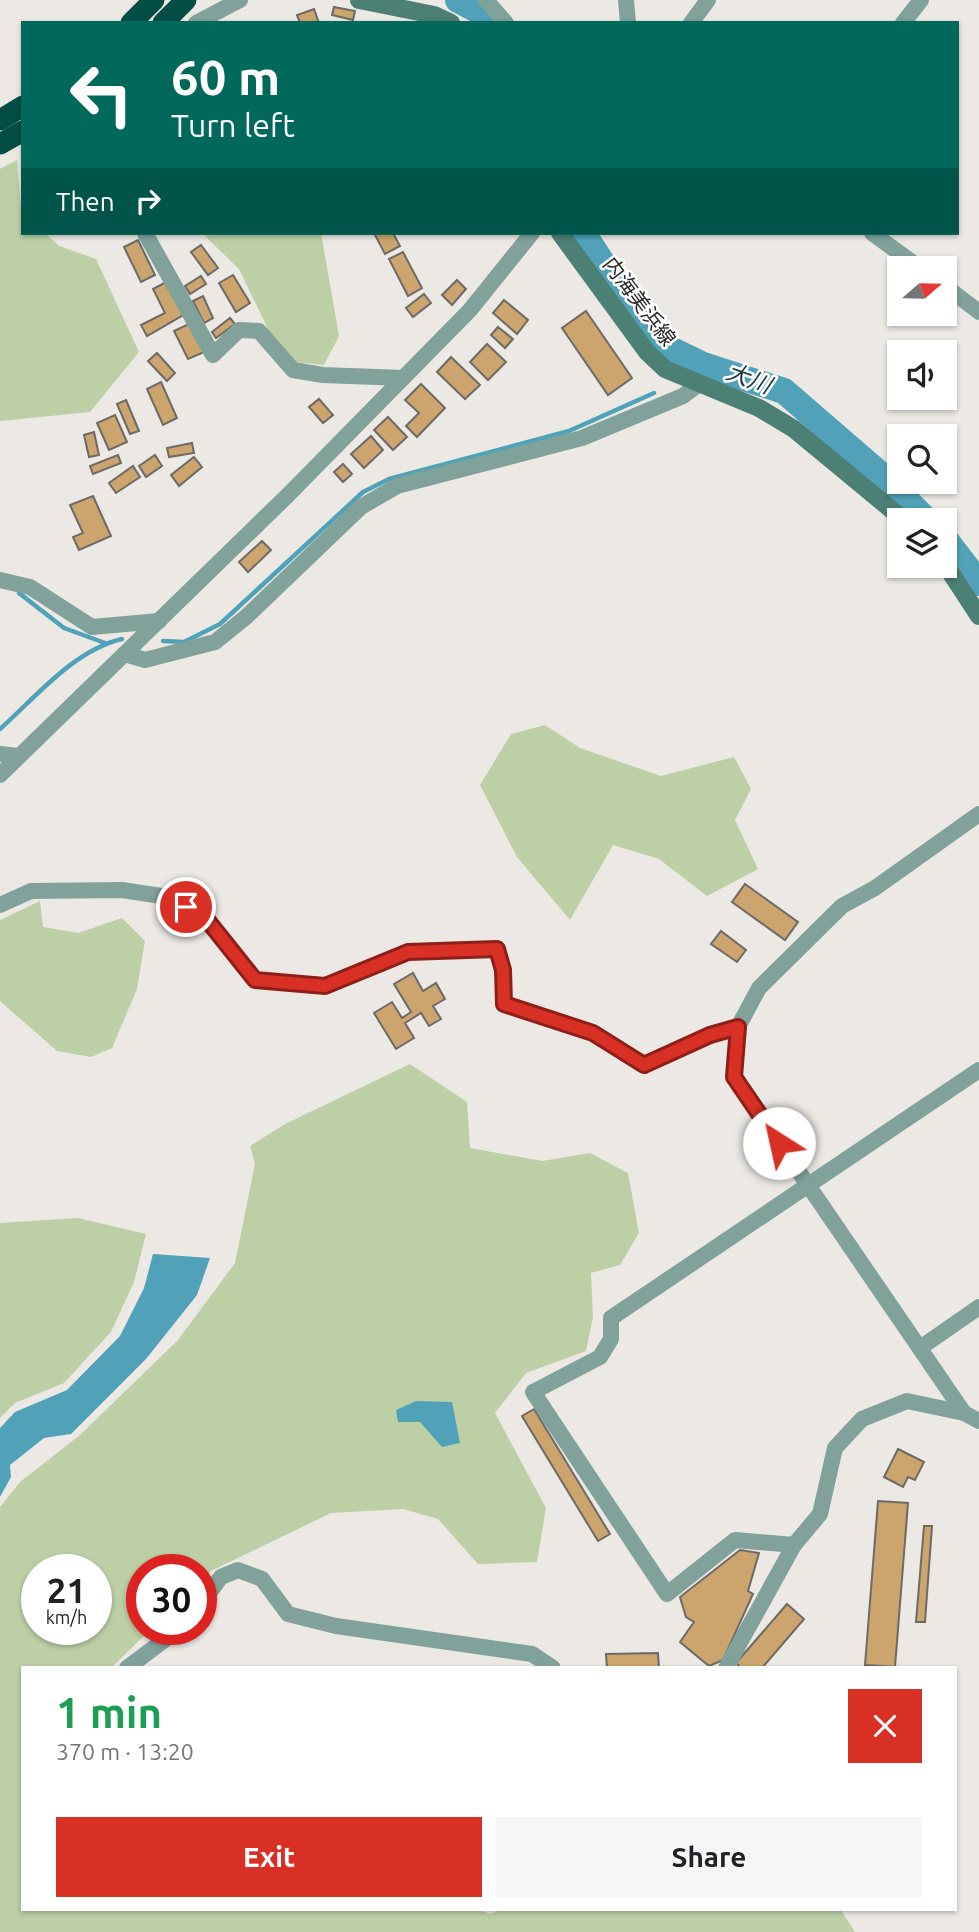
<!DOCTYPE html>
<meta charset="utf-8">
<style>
:root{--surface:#fff;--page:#f6f6f6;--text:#202124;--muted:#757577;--accent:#d93025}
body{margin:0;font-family:Ubuntu,"Noto Sans JP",sans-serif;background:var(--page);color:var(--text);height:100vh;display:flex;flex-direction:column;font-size:26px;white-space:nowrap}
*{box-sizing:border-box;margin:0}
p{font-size:23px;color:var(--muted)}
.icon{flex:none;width:38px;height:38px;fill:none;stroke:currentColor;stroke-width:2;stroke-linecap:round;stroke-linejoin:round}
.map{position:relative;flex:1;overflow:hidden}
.sheet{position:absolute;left:21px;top:1666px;width:936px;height:245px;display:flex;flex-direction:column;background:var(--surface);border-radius:0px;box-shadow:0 2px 5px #0004}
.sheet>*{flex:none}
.guide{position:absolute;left:21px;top:21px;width:938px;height:214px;border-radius:0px;box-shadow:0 2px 5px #0004;background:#00695c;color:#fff;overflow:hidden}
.needle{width:46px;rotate:70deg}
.tools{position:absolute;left:887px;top:256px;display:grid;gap:14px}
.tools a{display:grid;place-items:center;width:70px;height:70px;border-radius:0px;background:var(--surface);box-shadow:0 2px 5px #0004;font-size:35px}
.speed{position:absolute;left:21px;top:1554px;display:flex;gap:14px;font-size:35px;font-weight:700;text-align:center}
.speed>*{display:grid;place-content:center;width:91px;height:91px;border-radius:50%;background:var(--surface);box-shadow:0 2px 5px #0004;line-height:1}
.speed small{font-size:18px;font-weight:400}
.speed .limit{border:10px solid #d22;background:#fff;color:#111}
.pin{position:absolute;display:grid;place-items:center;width:60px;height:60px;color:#fff;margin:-30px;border:4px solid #fff;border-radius:50%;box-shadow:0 2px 7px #0007}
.me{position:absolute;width:77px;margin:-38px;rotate:325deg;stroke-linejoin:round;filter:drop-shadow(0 0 5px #0008)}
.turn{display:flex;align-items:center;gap:24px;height:147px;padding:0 35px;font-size:32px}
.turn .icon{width:91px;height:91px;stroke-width:2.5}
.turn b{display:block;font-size:49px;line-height:60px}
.then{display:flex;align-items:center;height:66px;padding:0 35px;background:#0003;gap:14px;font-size:26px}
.round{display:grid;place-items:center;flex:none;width:74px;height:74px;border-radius:0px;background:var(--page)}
.summary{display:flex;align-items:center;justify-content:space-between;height:119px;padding:0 35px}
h1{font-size:42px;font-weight:700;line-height:52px;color:#1e9e55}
.primary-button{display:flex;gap:14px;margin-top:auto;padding:14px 35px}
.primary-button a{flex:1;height:80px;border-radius:0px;background:var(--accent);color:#fff;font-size:28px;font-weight:700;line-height:80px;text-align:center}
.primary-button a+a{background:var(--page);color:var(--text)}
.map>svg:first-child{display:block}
</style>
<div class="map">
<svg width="979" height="1932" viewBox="0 0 979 1932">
<rect width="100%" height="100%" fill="#ece9e4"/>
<g fill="#bdcfa4" fill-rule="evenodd">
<polygon points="17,160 23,233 45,233 59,246 96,259 139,352 90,412 0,421 0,169"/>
<polygon points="202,233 321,233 339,336 324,365 295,362 269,331 239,269"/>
<polygon points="545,725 580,748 661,776 734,757 751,789 735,820 758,869 707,896 659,859 613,845 570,920 517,857 480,785 511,734"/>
<polygon points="40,901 43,927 78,933 122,918 145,941 137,989 112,1048 91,1057 57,1051 0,1001 0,920"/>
<path d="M410 1064 467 1102 470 1148 542 1161 590 1153 628 1173 639 1233 620 1265 591 1273 593 1317 586 1351 526 1373 495 1413 546 1508 537 1562 478 1564 438 1519 403 1509 331 1513 211 1571 201 1581V1570H142V1629H151L111 1668H23V1909H477L490 1914 504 1909H840L855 1932H0V1507L20 1482 80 1435 178 1340 235 1263 255 1164 250 1146 285 1124ZM37 1570H96V1629H37Z"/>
<polygon points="78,1218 146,1234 134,1282 111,1332 64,1383 15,1403 0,1418 0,1223"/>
</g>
<g fill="#51a2b8">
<polygon points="153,1254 210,1258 197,1295 146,1359 71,1434 44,1438 10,1465 11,1477 0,1497 0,1428 15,1412 67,1390 120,1336 144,1288"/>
<polygon points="416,1401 452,1402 460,1443 442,1447 420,1422 398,1422 396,1410"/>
</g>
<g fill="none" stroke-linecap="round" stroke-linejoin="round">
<g stroke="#51a2b8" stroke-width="4.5">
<polyline points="19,593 64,628 105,643"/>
<polyline points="163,641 184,642 220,624 363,492 389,479 569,431 654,393"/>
<path d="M0 729C36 697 74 650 122 639"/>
</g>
<g stroke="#51a2b8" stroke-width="26">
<polyline points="458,0 483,13 492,23"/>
<polyline points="583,233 613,279 668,348 703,365 784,391 888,481 926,520"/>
<polyline points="945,539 979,583"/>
</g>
</g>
<g fill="#cca56e" stroke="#6d6a66" stroke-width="2">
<polygon points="334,7 355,11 353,20 332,15"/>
<polygon points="314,9 319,23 300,23 297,15"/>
<polygon points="374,233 393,233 400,246 385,254"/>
<polygon points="138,240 155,275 141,282 124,247"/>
<polygon points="201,245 218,268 208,275 191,252"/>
<polygon points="403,252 422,288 408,296 389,259"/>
<polygon points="233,275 250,303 236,312 219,283"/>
<polygon points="201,276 206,284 190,294 185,286"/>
<polygon points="457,280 466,289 452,305 442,295"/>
<polygon points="168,281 185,314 147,336 141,325 165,313 153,289"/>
<polygon points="424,294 431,303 413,317 406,308"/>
<polygon points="203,296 213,318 204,323 193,301"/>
<polygon points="504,300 528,320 517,334 493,313"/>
<polygon points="586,311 632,378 608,395 562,328"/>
<polygon points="230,318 235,324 216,338 212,332"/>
<polygon points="189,324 204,352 188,359 174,331"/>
<polygon points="498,327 513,339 505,348 491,335"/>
<polygon points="487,344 506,362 488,380 470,362"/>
<polygon points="157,353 175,373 167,381 148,361"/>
<polygon points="451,357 480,385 465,399 437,372"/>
<polygon points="161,382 177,418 163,425 147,389"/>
<polygon points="421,384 445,408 417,437 406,426 419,413 405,400"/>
<polygon points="319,399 333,415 323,423 309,407"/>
<polygon points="126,400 139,431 130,434 117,404"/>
<polygon points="115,415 127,442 109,450 97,423"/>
<polygon points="388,417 407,437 393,450 374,430"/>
<polygon points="94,432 99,455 89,457 84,435"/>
<polygon points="371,436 383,450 364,468 351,454"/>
<polygon points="192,443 194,453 169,457 167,448"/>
<polygon points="118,455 121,463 93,474 90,466"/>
<polygon points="155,455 162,466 146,477 139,466"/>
<polygon points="194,457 202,467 179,486 171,475"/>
<polygon points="343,464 352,474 343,482 334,472"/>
<polygon points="133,466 140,477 116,493 109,483"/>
<polygon points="93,496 111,536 79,550 73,537 83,533 70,505"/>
<polygon points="262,541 271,550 248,572 239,562"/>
<polygon points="745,884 798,922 785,940 732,902"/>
<polygon points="721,931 746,950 737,962 711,944"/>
<polygon points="413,973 423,991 436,983 445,999 433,1006 441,1019 429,1026 421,1013 405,1023 414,1038 396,1049 374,1013 392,1002 402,1018 411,1012 394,984"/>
<polygon points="534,1409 610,1534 598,1541 522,1416"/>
<polygon points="898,1449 924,1462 915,1480 908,1477 903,1487 884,1477"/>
<polygon points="878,1501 908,1503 895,1667 865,1665"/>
<polygon points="924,1526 932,1526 925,1622 916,1622"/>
<polygon points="740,1550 759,1553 748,1591 753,1594 723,1660 709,1666 680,1642 694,1622 686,1617 680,1597"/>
<polygon points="787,1604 804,1619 762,1668 741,1668 736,1663"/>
<polygon points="658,1653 659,1668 607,1668 606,1654"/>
</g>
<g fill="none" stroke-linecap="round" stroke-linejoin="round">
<g stroke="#81a29b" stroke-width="16">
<polyline points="486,0 506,23"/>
<polyline points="626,0 628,23"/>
<polyline points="196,23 240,0"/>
<polyline points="691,23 708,0"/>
<polyline points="903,23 921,0"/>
<polyline points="145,233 213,355 239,330 259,331 293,370 323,375 403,378"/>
<polyline points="872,233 920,268"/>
<polyline points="945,286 979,312"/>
<polyline points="0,580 30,587 92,627 159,621"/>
<polyline points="125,654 145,660 215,642 246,617 361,507 397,486 582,438 683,396 699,384"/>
<polyline points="0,754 18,756"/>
<polyline points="0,775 289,494 470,310 532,233"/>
<polyline points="0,905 31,891 122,890 168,897 204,917 255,980 325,986 408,952 497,949 503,970 504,1004 593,1033 644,1065 711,1035 738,1027"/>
<polyline points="920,1348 979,1307"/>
<polyline points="964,1413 734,1077 738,1027 759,988 842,906 875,888 979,814"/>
<polyline points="794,1545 735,1540 667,1594 533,1392 600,1357 611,1339 611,1318 979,1070"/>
<polyline points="201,1604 221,1577 238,1570 262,1579 288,1614 336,1626 532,1654 553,1668"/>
<polyline points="127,1668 179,1629"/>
<polyline points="726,1668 794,1545 820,1514 835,1448 862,1419 907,1401 964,1413 979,1421"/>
</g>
<g stroke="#4c8075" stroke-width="18">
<polyline points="359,0 434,15 451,23"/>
<polyline points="560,233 647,352 665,369 759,408 794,429 904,520"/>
<polyline points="945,564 979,616"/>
</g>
<g stroke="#024e44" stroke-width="21">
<polyline points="131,23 154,0"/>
<polyline points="163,23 186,0"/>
<polyline points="0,120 23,106"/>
<polyline points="0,144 23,131"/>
</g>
</g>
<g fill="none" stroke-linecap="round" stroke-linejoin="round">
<g stroke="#8d1f18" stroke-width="18">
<polyline id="route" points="186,907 204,916 255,980 325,986 408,952 497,949 503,970 504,1004 593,1033 644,1065 710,1035 738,1027 734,1077 779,1143"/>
</g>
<use href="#route" stroke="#d93025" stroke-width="12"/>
</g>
<g text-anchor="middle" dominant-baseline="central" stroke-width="5" stroke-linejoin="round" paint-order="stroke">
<g font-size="21" fill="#2b2a28" stroke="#fff">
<text transform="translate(640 301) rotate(53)">内海美浜線</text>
</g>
<g font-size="23" font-style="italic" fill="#143a44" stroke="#fff">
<text transform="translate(749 378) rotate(20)">大川</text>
</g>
</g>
</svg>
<div class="tools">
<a><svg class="needle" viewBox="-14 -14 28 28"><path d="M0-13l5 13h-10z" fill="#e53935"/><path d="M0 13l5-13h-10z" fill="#757577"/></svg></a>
<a><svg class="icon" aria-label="sound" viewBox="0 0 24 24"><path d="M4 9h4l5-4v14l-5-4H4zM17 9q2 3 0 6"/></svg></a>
<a><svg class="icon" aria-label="search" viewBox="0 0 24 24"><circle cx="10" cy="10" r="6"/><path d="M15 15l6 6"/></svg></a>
<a><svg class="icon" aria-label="layers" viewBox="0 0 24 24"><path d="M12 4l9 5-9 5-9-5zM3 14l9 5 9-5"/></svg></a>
</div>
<div class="speed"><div>21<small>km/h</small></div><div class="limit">30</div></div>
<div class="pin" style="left:186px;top:907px;background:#d93025"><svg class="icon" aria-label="arrive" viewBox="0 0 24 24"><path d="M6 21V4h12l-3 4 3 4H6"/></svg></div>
<svg class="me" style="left:779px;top:1143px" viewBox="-20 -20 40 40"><circle r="19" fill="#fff"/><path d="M0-13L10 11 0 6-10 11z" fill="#d93025"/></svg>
<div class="guide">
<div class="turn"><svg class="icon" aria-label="left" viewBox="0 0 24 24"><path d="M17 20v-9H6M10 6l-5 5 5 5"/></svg><div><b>60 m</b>Turn left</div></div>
<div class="then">Then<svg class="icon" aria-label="right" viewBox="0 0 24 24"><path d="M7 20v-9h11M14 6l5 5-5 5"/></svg></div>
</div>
<section class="sheet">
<div class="summary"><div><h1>1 min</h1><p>370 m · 13:20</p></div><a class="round" style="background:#d93025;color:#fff"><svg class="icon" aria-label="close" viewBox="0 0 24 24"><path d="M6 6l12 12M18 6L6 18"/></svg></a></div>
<div class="primary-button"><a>Exit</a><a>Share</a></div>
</section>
</div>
